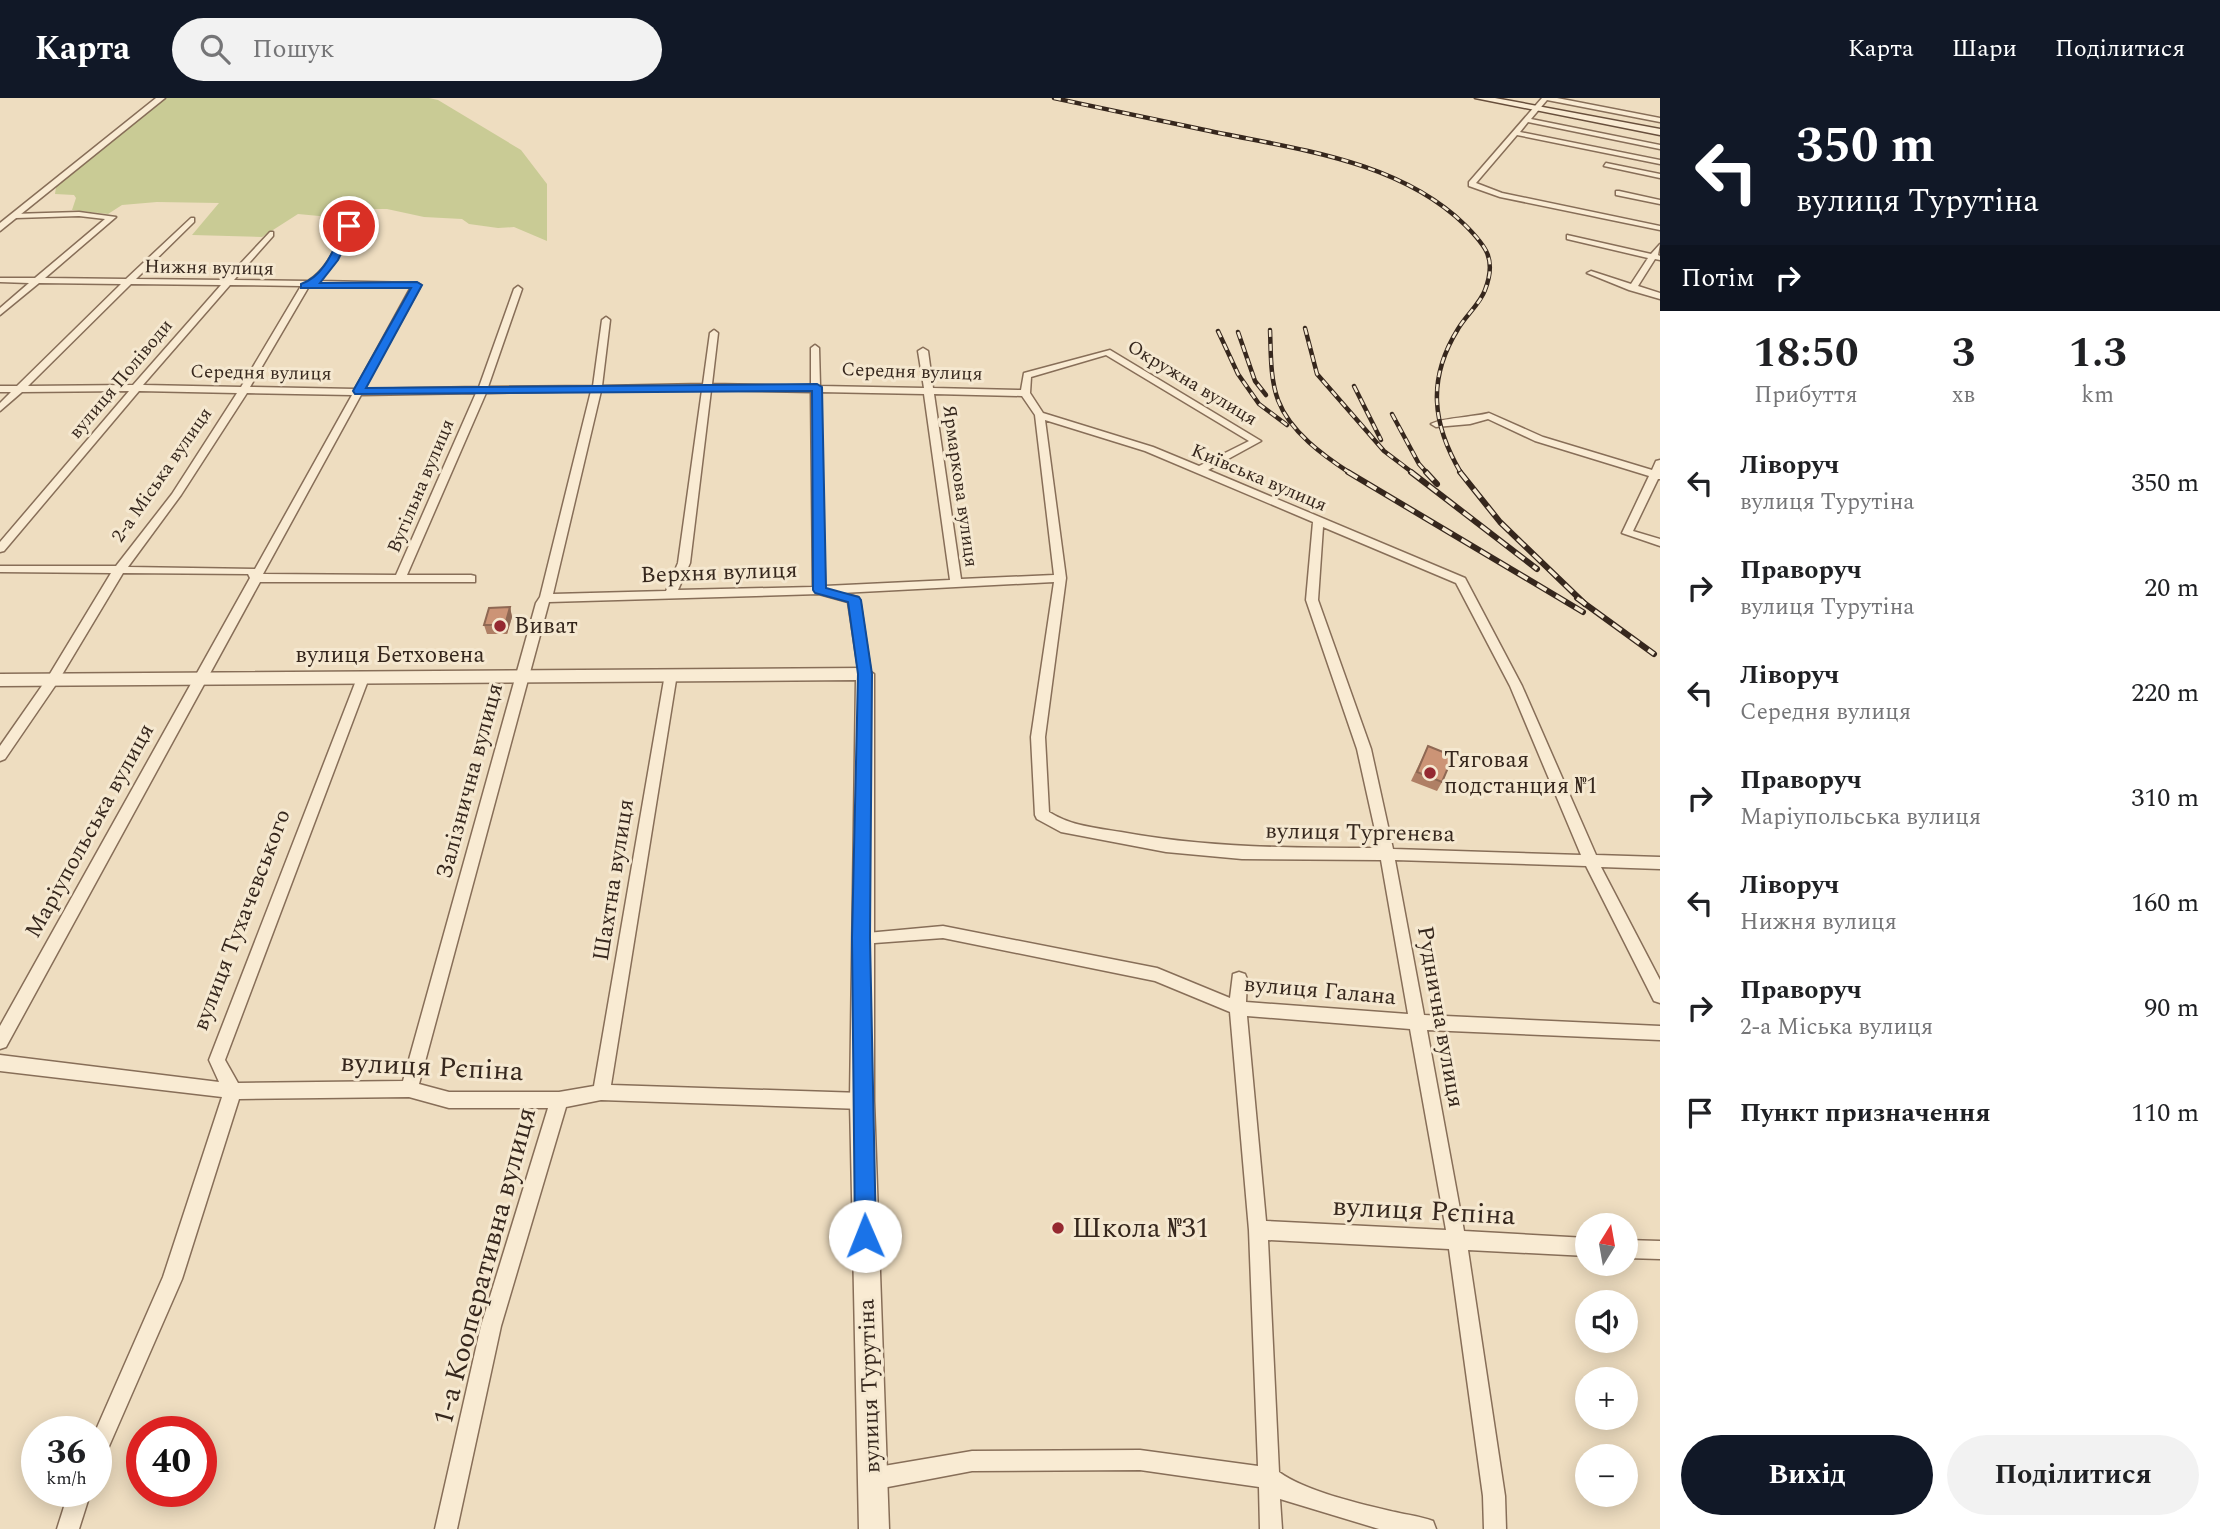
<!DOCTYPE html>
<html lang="uk">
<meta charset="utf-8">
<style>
:root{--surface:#fff;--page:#f2f2f2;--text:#202124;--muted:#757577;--accent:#111827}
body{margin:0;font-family:Spectral,serif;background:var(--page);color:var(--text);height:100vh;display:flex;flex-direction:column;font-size:26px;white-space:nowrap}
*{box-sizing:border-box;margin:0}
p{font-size:23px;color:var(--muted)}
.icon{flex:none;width:38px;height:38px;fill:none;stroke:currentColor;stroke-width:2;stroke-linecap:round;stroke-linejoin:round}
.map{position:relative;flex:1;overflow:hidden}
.panel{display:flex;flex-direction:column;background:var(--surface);width:560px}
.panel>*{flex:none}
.top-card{background:#111827;color:#fff;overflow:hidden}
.needle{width:46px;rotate:11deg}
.tools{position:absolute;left:1575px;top:1115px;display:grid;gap:14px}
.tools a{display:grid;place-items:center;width:63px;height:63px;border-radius:50%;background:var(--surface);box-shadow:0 4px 18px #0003;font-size:35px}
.speed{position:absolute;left:21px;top:1318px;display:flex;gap:14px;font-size:35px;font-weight:700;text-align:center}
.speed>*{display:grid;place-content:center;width:91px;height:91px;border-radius:50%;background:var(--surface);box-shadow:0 4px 18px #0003;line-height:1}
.speed small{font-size:18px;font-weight:400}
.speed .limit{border:10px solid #d22;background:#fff;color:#111}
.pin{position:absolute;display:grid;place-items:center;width:60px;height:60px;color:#fff;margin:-30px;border:4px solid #fff;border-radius:50%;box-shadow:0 2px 7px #0007}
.me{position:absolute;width:77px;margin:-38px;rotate:359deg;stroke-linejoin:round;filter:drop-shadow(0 0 5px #0008)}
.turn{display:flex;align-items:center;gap:24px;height:147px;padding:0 21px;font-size:32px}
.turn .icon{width:91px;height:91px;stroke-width:2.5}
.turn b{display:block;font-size:49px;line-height:60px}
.then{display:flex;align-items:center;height:66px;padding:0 21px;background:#0003;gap:14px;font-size:26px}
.eta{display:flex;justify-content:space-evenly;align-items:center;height:119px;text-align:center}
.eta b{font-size:42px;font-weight:700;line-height:49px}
.primary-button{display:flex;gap:14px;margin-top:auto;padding:14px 21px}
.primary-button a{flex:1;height:80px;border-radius:42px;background:var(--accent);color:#fff;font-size:28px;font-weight:700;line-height:80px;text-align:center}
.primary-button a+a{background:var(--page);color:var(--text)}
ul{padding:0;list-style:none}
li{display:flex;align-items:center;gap:21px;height:105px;padding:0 21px}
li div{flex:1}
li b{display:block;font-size:26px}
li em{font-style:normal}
header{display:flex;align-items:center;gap:42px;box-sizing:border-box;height:98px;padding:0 35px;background:var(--accent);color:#fff}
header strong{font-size:33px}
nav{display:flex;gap:38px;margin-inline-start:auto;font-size:24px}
.search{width:490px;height:63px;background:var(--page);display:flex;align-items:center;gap:18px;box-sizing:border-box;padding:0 24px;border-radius:38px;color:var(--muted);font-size:26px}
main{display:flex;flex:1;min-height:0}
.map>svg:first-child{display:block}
</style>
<header>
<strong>Карта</strong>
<div class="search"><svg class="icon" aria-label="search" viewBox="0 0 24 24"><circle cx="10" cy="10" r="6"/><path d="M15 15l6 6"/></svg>Пошук</div>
<nav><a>Карта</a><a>Шари</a><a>Поділитися</a></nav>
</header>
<main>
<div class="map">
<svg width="1660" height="1431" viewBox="0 0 1660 1431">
<rect width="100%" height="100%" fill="#eeddc0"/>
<polygon fill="#c9cb95" points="166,0 429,0 438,2 521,52 547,86 547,143 514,129 498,130 469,126 462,121 424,119 387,111 358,111 351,121 298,116 262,139 192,137 219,105 157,104 122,107 108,116 72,112 76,100 74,97 55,96 56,89"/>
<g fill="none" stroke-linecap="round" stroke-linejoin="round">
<g stroke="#876e58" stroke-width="3">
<g id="minor">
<polygon points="1542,0 1557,0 1660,20 1660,24 1547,2 1531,21 1660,47 1660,51 1528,24 1520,34 1660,62 1660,66 1517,37 1476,85 1502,95 1660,128 1660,132 1500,99 1469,88 1469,84"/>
<polygon points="1606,65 1660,76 1660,80 1604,68"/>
<polygon points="1619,93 1660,102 1660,106 1616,97 1616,93"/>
<path d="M79 114 116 119 45 180 126 181 191 120H194V124L136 181 225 182 270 134H273V138L234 182 308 183C329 170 336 147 347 126H353L336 163 319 183 417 185 421 187 364 291 479 289 514 191 518 188 522 191 488 289 593 288 602 222 606 219 610 222 602 288 703 286 710 235 714 232 718 235 712 286 811 288V250L815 247 819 250 820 288 924 290 918 253 923 250 928 253 933 290 1021 292 1024 275 1110 252 1261 343 1208 372 1465 480 1522 588 1596 757 1660 759V771L1601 769 1660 882V905L1654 903 1586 768 1395 762 1424 917 1660 928V942L1427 932 1464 1133 1587 1140V1158L1468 1152 1505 1398 1506 1431H1484L1483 1398 1449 1151 1268 1142 1279 1374C1307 1394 1361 1406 1395 1414 1407 1417 1420 1418 1433 1423L1436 1431H1379L1280 1401 1282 1431H1260L1259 1389 1140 1372 972 1373 872 1392 865 1388 861 1381 865 1374 872 1370 972 1353 1140 1352 1258 1368 1249 1132 1230 914 1155 883 943 840 861 846 856 844 853 840 856 836 943 828 1157 870 1230 900 1233 876 1239 874 1245 876 1247 881 1246 904 1408 916 1381 762 1242 761 1166 754 1061 734 1037 721 1035 717 1031 639 1054 484 841 495 858 499 860 502 871 576 865 580 859 576 848 504 819 496 549 504 419 986 449 994H559L594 988 665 576 671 572 677 576 611 987 862 995 868 997 871 1003 868 1009 862 1011 601 1002 566 1009 501 1228 457 1431H435L481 1228 548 1010H449L409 999 239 1001 182 1181 103 1362 96 1365 95 1334 163 1179 222 999 0 973V957L219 984 209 962 357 580 363 576 369 580 225 962 238 985 403 983 536 505 540 499 591 293 486 295 407 477H471L475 478V484H260L6 949 0 951V928L250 480 248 476 123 475 57 585 5 661 0 663V648L48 579 111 475 0 474V468H116L172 396 237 295 139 293 4 453 0 454V444L129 293 22 294 0 313V305L11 294H0V288H17L121 186 39 185 0 217V210L29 185 0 184V180H35L105 121 79 118 16 120H13V116ZM131 186 221 187 133 287 28 288ZM230 187 301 188 241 289 143 287ZM311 188 411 189 355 291 250 289 308 190ZM1106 257 1249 343 1199 368 1153 349 1043 315 1030 295 1031 279ZM702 292 678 465 666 493 553 496 601 293ZM711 292 811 294 813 489 678 492 690 465ZM820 294 924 296 950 482 825 488ZM247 295 352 297 255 471 128 469 181 397ZM476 295 396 477 263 476 361 297ZM934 296 1022 298 1035 317 1054 477 961 481ZM1045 322 1145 353 1313 424 1306 502 1357 651 1379 750C1291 750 1207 750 1121 734 1096 730 1071 728 1049 714L1045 639 1066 480ZM1323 429 1456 485 1510 588 1581 757 1393 751 1371 651 1318 502ZM1247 918 1410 931 1446 1132 1266 1123Z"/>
<polygon points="1567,137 1651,156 1660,146 1658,157 1660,158 1660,162 1655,161 1638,188 1660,195 1660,201 1629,192 1587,175 1591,173 1631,186 1648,160 1567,141"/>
<path d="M1489 315 1543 339 1652 372 1656 363 1660 362V381H1658L1633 433 1660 441V448L1622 435 1649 378 1535 343 1488 321 1470 326 1436 329 1431 326C1441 320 1474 319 1489 315Z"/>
<polygon points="1626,1142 1660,1143 1660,1161 1626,1160"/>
<polygon points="69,1393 91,1393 79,1431 57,1431"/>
</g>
</g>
<g stroke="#876e58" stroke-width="3">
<g id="tertiary">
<polygon points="156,0 165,0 0,133 0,125"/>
<polygon points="865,570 874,576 874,1003 889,1431 859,1431 850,1003 856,582 0,588 0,576"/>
</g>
</g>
<g stroke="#684f3c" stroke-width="3">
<polygon id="secondary" points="1475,0 1495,0 1660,31 1660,37"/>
</g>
<use href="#minor" fill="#f9ebd3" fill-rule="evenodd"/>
<use href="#tertiary" fill="#f9ebd3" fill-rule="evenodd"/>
<use href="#secondary" fill="#f9ebd3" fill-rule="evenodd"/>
<g stroke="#36271d" stroke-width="4.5">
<g id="rail-far1">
<path d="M1054 0C1104 11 1154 21 1205 32 1293 51 1397 61 1465 127 1486 148 1497 161 1485 192 1480 206 1466 217 1458 231 1427 281 1432 326 1461 375"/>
<polyline points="1305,230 1317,276 1384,353 1413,375"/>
<path d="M1270 232C1271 255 1270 280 1278 302 1290 334 1324 358 1350 375"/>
<polyline points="1218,233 1238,276 1259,306 1287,327"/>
<polyline points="1238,234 1255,283 1266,297"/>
<polyline points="1354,288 1381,342"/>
<polyline points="1392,316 1419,366 1427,375"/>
</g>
</g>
<g stroke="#36271d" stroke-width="6">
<g id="rail">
<polyline points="1348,374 1583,514"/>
<polyline points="1411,374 1537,471"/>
<polyline points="1426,374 1437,386"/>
<polyline points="1460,374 1500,424 1585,506"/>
<polyline points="1577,500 1654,556"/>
</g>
</g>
<use href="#rail-far1" stroke="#f5e8d0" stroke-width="2.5" stroke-dasharray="7" stroke-linecap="butt"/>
<use href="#rail" stroke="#f5e8d0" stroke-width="3.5" stroke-dasharray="11" stroke-linecap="butt"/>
</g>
<g fill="#af7f65">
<polygon points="510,509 512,519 507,536 487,536 484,527"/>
<polygon points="1428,648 1442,684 1437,693 1411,683"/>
</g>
<polygon fill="#8f6853" points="510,509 512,519 507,536 505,527"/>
<g fill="#cc9476" stroke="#8f6853" stroke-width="2">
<polygon points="510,509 505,527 484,527 489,510"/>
<polygon points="1428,648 1453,658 1442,684 1417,674"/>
</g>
<path fill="#1a73e8" stroke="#114b97" stroke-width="2" d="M346 126 354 128 338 162 320 185 417 184 422 187 366 290 817 286 822 289 826 490 859 499 861 502 872 576 870 840 876 1138 873 1145 865 1148 858 1145 855 1138 852 840 858 576 848 504 815 495 813 492 812 293 355 296 353 293 411 190H301V186C326 178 335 147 346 126Z"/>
<g fill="#952931" stroke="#f5e8d0" stroke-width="2.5">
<circle cx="500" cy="528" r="7"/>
<circle cx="1430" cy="675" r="7"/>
<circle cx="1058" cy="1130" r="7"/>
</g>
<g text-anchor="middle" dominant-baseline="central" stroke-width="6" stroke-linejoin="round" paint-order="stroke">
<g font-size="19" fill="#36271d" stroke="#f5e8d0">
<text transform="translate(209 170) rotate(1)">Нижня вулиця</text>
<text transform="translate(912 274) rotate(2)">Середня вулиця</text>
<text transform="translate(261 275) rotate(1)">Середня вулиця</text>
<text transform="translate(121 281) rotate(-50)">вулиця Поліводи</text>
<text transform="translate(1192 285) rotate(31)">Окружна вулиця</text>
<text transform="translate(162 377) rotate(-55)">2-а Міська вулиця</text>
<text transform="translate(1259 380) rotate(23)">Київська вулиця</text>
<text transform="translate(421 388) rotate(-67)">Вугільна вулиця</text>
<text transform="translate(960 388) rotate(82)">Ярмаркова вулиця</text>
</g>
<g font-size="23" fill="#36271d" stroke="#f5e8d0">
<text transform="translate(719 475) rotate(-2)">Верхня вулиця</text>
<text x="390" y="557">вулиця Бетховена</text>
<text transform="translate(470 683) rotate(-75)">Залізнична вулиця</text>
<text transform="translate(90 733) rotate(-61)">Маріупольська вулиця</text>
<text transform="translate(1360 735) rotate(1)">вулиця Тургенєва</text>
<text transform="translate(614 782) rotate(-81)">Шахтна вулиця</text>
<text transform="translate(242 822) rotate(-69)">вулиця Тухачевського</text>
<text transform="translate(1320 893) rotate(5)">вулиця Галана</text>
<text transform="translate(1440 919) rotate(80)">Руднична вулиця</text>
<text transform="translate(870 1288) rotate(-92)">вулиця Турутіна</text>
</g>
<g font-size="23" fill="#36271d" stroke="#f5e8d0" text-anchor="start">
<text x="514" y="528">Виват</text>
<text x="1444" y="662">Тяговая<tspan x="1444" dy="26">подстанция №1</tspan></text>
</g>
<g font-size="28" fill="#36271d" stroke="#f5e8d0">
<text transform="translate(432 969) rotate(3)">вулиця Рєпіна</text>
<text transform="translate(1424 1113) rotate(3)">вулиця Рєпіна</text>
<text transform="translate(485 1168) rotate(-75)">1-а Кооперативна вулиця</text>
</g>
<g font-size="28" fill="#36271d" stroke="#f5e8d0" text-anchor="start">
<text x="1072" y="1130">Школа №31</text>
</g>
</g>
</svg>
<div class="tools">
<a><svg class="needle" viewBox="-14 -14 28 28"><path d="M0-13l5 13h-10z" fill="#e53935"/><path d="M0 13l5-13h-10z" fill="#757577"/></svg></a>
<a><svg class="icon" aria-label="sound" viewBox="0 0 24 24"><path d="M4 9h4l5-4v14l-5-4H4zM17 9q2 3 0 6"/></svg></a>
<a>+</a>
<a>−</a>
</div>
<div class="speed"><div>36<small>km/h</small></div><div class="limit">40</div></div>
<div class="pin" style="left:349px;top:128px;background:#d93025"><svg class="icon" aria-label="arrive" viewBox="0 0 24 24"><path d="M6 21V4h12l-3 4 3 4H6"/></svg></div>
<svg class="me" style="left:865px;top:1138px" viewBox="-20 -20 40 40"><circle r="19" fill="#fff"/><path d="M0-13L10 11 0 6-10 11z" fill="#1a73e8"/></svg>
</div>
<section class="panel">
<div class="top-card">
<div class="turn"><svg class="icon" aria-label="left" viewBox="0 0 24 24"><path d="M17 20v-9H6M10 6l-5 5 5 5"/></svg><div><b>350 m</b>вулиця Турутіна</div></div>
<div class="then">Потім<svg class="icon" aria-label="right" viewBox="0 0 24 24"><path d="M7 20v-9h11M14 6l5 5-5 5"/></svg></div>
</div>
<div class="eta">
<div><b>18:50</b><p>Прибуття</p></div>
<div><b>3</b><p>хв</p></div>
<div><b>1.3</b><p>km</p></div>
</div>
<ul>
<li><svg class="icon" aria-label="left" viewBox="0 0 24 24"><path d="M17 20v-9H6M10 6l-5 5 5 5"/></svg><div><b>Ліворуч</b><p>вулиця Турутіна</p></div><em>350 m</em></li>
<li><svg class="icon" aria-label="right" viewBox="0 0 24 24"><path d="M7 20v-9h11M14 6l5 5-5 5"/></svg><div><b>Праворуч</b><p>вулиця Турутіна</p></div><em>20 m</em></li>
<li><svg class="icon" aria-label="left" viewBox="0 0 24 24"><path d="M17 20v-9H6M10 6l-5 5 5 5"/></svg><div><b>Ліворуч</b><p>Середня вулиця</p></div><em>220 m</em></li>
<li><svg class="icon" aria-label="right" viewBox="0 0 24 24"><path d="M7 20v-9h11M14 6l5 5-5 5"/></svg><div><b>Праворуч</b><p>Маріупольська вулиця</p></div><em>310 m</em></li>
<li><svg class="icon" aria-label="left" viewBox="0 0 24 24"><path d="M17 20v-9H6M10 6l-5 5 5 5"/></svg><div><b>Ліворуч</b><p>Нижня вулиця</p></div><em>160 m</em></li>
<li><svg class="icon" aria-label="right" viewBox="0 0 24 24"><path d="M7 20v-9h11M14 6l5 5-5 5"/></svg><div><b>Праворуч</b><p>2-а Міська вулиця</p></div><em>90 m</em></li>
<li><svg class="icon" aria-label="arrive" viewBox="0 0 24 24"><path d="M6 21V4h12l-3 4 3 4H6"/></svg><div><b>Пункт призначення</b></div><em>110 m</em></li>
</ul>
<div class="primary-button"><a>Вихід</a><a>Поділитися</a></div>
</section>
</main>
